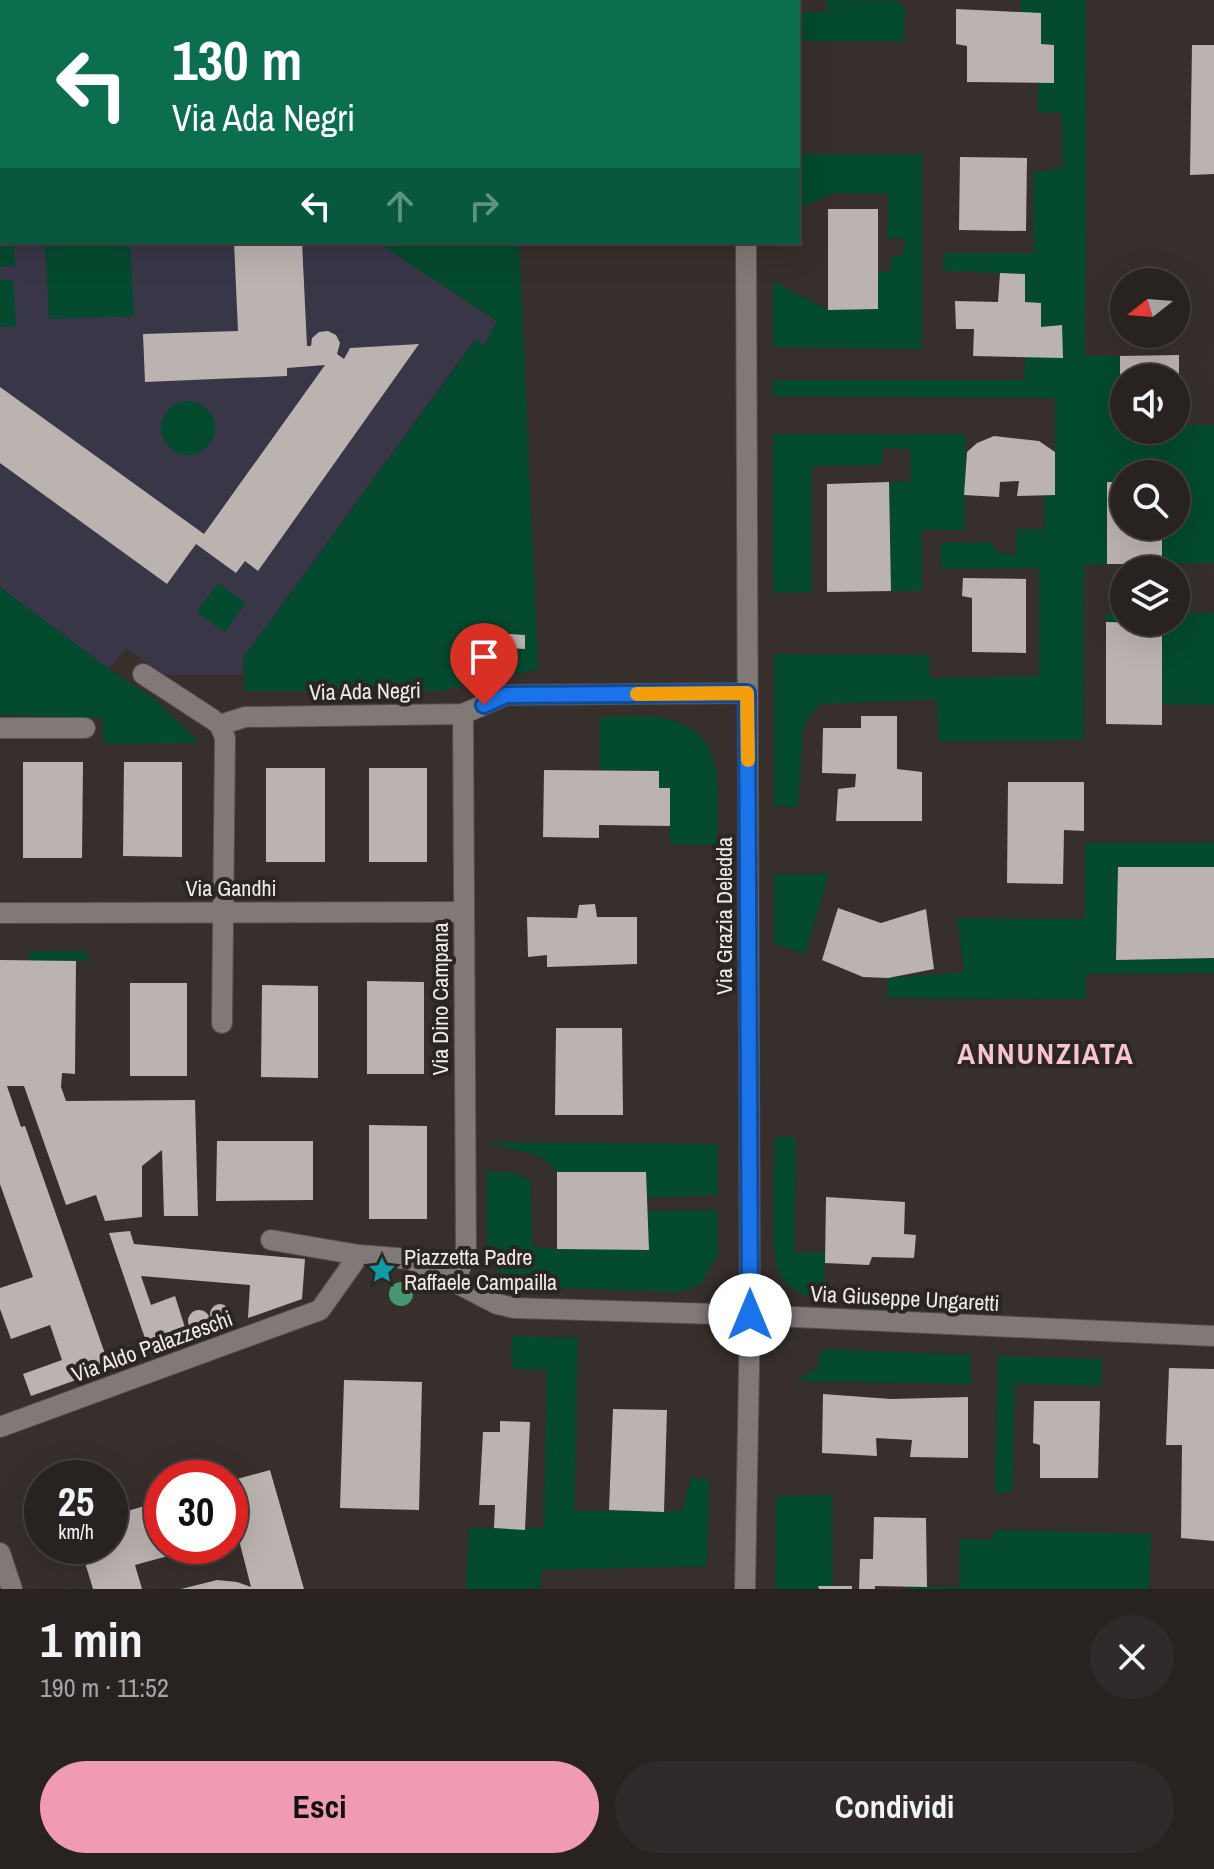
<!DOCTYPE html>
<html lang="it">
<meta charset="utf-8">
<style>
:root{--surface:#282321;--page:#302b2a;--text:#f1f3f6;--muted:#a5a4a5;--line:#44403f;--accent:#f09ab4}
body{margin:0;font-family:"Archivo Narrow",sans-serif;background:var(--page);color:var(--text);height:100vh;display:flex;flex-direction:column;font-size:30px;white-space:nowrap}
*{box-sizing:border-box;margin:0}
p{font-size:26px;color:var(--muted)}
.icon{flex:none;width:44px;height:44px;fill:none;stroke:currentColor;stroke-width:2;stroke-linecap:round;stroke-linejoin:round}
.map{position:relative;height:1589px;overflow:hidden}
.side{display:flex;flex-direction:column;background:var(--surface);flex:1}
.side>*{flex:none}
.guide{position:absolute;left:0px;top:0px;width:800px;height:244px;box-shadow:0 8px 32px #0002,0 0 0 2px var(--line);background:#0b6e4f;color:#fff;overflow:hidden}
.needle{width:52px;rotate:253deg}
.tools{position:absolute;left:1110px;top:268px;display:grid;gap:16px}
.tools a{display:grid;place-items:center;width:80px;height:80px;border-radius:50%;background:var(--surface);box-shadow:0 8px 32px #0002,0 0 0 2px var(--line);font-size:40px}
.speed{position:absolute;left:24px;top:1460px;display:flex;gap:16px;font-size:40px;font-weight:700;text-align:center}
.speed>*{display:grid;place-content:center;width:104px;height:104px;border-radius:50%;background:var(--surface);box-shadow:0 8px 32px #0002,0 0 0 2px var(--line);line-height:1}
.speed small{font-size:20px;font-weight:400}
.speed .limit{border:12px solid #d22;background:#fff;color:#111}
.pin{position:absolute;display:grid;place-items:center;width:68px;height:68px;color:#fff;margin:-82px -34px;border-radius:50% 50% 50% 0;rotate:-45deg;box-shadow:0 0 8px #0007}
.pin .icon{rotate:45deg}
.me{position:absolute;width:88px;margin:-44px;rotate:0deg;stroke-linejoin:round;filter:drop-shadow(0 0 6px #0008)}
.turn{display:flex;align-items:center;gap:28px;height:168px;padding:0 40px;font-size:36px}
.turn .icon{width:104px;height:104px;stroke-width:2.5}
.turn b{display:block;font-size:56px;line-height:68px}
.lanes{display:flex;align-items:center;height:76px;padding:0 40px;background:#0003;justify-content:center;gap:40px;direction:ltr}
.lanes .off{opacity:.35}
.round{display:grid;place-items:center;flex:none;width:84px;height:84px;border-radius:42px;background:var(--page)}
.head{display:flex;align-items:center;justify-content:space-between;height:136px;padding:0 40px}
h1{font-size:48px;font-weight:700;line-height:60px}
.primary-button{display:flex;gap:16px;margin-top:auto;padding:16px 40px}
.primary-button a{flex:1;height:92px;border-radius:48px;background:var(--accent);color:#111;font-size:32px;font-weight:700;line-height:92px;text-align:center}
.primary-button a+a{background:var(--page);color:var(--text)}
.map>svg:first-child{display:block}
</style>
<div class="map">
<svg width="1214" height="1589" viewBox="0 0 1214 1589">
<rect width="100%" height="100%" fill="#362f2c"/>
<polygon fill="#383647" points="0,37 2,242 377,242 497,321 484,346 475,339 243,658 243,675 164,675 126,648 109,669 0,587"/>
<g fill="#034a2e">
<polygon points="0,0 508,0 508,2 2,2 2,37"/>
<polygon points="826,0 897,1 905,8 904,41 798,41 798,12 827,12"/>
<polygon points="1020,0 1086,0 1085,356 1120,356 1120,391 1124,392 1124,430 1176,430 1176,424 1214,425 1214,563 1162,564 1162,526 1176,526 1176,474 1124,474 1124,482 1107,482 1107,564 1084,565 1083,740 939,741 937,699 819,704 803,728 798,807 774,806 774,654 929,655 930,678 1039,676 1039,568 941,569 940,543 990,542 998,553 1016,554 1017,529 1045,529 1044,495 1055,494 1055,398 773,396 773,380 1024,380 1025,357 1062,325 1041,327 1041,303 1025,302 1025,274 944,271 943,253 1034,253 1033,173 1063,167 1062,113 1038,112 1038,83 1054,82 1054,45 1041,44 1041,13 1021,12"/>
<polygon points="798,154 922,154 922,349 773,347 773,281 828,310 878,309 878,273 890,271 891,257 903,254 905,238 887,239 889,194 834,193 798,209"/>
<polygon points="0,220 2,242 14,242 15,266 0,267"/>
<polygon points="45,242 130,242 134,316 49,319"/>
<polygon points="377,242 519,242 538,669 441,691 245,691 243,658 476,339 484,346 497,321"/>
<polygon points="0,280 13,280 16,326 0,327"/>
<circle cx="188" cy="428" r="27"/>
<polygon points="773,434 966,434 964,530 922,530 922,591 891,591 889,482 911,481 910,449 883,448 882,465 812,466 812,592 773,593"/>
<polygon points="218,583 246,603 225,632 197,612"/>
<polygon points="0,587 109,669 152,697 200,743 104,744 102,718 0,715"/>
<polygon points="1106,613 1124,613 1124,622 1176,622 1176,613 1214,613 1214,705 1162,704 1161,624 1106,622"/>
<path d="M600 717C620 717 643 714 663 718 730 731 717 792 717 845L670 844 669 788H659V771L600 770Z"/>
<polygon points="1085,843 1214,843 1214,867 1118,867 1116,960 1214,958 1214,973 1086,974 1086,999 887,998 888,978 964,972 957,918 1085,919"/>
<polygon points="829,874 805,954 774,943 774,875"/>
<rect x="30" y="951" width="57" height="10"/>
<path d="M775 1137H796L794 1252 825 1253 824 1300C806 1299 788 1290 779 1272 769 1253 775 1164 775 1137Z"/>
<polygon points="487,1142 718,1144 718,1195 647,1198 646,1172 557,1172 542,1157"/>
<polygon points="487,1171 517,1173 531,1182 532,1246 557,1249 647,1211 718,1210 718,1255 700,1285 678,1292 527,1287 503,1277 491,1262 487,1243"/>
<polygon points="512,1336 578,1338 574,1511 682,1511 692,1477 709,1481 707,1566 541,1570 540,1589 466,1589 469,1528 544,1528 547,1370 512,1369"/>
<polygon points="821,1349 971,1355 971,1384 796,1381 818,1368"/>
<polygon points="998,1356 1102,1359 1100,1386 1015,1383 1012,1492 995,1493"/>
<polygon points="832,1495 833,1586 818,1587 819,1589 775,1589 776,1496"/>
<polygon points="994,1530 1151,1534 1149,1589 908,1589 908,1587 959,1587 960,1539 993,1540"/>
</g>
<g fill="#bbb3af">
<polygon points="956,9 1041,13 1041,44 1054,45 1054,83 967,82 967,46 956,44"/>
<polygon points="1192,45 1214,45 1214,174 1190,175"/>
<polygon points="960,157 1027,158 1026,231 959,230"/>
<polygon points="828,209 878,209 878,309 828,310"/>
<polygon points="234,242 302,242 307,346 311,346 312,338 319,332 328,331 336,335 340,343 337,354 344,359 350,348 419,344 258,571 245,561 236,573 196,544 167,584 0,463 0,387 204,534 325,365 287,368 287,376 145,382 143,334 238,331"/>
<polygon points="1000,273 1025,274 1025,302 1041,303 1041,327 1062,325 1063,358 973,356 974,329 956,329 955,301 998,302"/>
<polygon points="1179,355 1179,378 1124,378 1124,392 1120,392 1120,356"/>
<polygon points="994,436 1039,441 1055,452 1055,495 1017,496 1019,481 1000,482 999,497 964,495 967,452 977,443"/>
<polygon points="889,482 891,591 827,592 827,484"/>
<polygon points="1107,482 1124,482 1124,526 1162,526 1162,564 1107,564"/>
<polygon points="963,578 1026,579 1026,653 972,652 972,598 962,596"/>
<polygon points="1106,622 1162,623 1162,725 1106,724"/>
<polygon points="509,634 525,635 525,649 509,648"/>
<polygon points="861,716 897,716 897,769 922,772 922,821 836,821 838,789 855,787 856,774 822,773 823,728 861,728"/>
<polygon points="23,762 83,762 82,858 23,858"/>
<polygon points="124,762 182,762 182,857 123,856"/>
<rect x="266" y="768" width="59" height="94"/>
<rect x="369" y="768" width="58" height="94"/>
<polygon points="544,770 659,771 659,788 670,788 670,826 599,825 599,838 543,837"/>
<polygon points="1008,782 1084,782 1084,831 1064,830 1063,884 1007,883"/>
<polygon points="1118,867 1214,867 1214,958 1116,960"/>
<polygon points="595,904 597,917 637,917 637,964 547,967 547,955 528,957 527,917 577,918 579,905"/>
<polygon points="838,908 881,923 926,909 934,969 888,978 863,977 822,960"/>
<polygon points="0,960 76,961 75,1074 62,1073 61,1087 66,1101 195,1100 198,1216 164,1216 162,1150 142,1166 142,1217 105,1221 96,1195 66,1205 24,1086 7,1086 21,1127 25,1126 110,1368 31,1396 23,1374 62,1360 50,1325 11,1339 0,1309 0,1288 33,1277 0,1184"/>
<polygon points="367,981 424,982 424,1074 367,1074"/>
<rect x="130" y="983" width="57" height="93"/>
<polygon points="262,985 318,986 318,1078 261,1077"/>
<polygon points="556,1028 622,1028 623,1115 555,1115"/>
<polygon points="369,1125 427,1126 427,1219 369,1219"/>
<polygon points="217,1141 313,1141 313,1200 216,1201"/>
<polygon points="557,1172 646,1172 649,1250 557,1249"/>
<polygon points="826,1197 905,1202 904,1234 916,1235 914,1258 872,1257 869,1265 825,1263"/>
<polygon points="130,1231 134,1244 305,1259 302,1299 248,1318 250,1285 141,1276 151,1305 175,1296 189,1340 150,1353 109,1233"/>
<circle cx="220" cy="1314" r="10"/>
<circle cx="199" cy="1321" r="11"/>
<polygon points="1169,1368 1214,1369 1214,1541 1181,1538 1182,1445 1166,1445"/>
<polygon points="344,1380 422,1382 419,1510 340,1508"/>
<polygon points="823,1394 891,1399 968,1397 968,1458 910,1457 912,1440 876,1438 877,1456 822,1453"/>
<polygon points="1034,1401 1100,1401 1098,1478 1040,1478 1040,1445 1033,1443"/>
<polygon points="613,1409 667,1410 664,1512 609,1510"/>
<polygon points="500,1421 530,1422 525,1530 494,1528 495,1505 479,1505 483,1432 500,1432"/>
<polygon points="270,1470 304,1589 181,1589 217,1580 237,1582 251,1587 238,1536 230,1539 230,1481"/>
<polygon points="162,1501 162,1546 201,1547 135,1565 142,1589 93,1589 80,1546 110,1546 110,1516"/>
<polygon points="874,1517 926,1518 927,1587 875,1586 875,1589 859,1589 860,1559 873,1559"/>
<polygon points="818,1586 852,1586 852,1589 819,1589"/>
</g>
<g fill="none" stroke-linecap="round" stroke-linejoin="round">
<g stroke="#544e4c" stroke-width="22">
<g id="minor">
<polyline points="746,0 746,2"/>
<polyline points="143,674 212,719 220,725 225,738 222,1023"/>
<polyline points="220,725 245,717 463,714 506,695 747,693"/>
<polyline points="0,728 85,728"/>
<polyline points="0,913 463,912"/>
<polyline points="271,1240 359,1255 410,1259 497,1304 514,1308 750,1315 1214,1336"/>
<polyline points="456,1281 466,1249 463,714"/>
<polyline points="0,1427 320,1310 359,1255"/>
<polyline points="0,1553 12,1589"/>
<polyline points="745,1589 750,1315 746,242"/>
</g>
</g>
<use href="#minor" stroke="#817976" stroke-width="20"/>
</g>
<circle fill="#489670" cx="401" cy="1294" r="12"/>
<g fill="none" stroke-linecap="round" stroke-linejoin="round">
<g stroke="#114b97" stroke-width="20">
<polyline id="route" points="484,705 506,695 747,693 750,1315"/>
</g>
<use href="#route" stroke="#1a73e8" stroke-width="14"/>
<polyline stroke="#f59e0b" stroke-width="14" points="637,694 747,693 748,760"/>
</g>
<defs>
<g id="sight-bare" transform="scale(2.16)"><path d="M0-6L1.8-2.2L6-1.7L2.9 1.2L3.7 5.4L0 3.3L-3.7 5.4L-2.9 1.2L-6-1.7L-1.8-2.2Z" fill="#0f9aa8" stroke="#2c2622" stroke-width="2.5" paint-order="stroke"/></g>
</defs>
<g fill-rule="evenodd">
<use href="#sight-bare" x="382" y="1270"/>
</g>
<g text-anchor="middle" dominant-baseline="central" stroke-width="8" stroke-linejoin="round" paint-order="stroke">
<g font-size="22" fill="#efebe9" stroke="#2c2622">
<text transform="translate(365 691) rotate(-1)">Via Ada Negri</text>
<text x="231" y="888">Via Gandhi</text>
<text transform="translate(724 916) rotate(-90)">Via Grazia Deledda</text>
<text transform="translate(440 999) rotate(-90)">Via Dino Campana</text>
<text transform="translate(905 1298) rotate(3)">Via Giuseppe Ungaretti</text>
<text transform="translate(152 1346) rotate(-20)">Via Aldo Palazzeschi</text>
</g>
<g font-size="22" fill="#efebe9" stroke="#2c2622" text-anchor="start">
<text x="404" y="1257">Piazzetta Padre<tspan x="404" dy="25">Raffaele Campailla</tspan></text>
</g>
<g font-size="30" font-weight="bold" letter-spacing="2" fill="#f7c4d2" stroke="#2c2622">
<text x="1046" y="1053">ANNUNZIATA</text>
</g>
</g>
</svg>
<div class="tools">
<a><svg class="needle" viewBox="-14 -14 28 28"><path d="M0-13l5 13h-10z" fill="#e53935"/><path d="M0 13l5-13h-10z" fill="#a5a4a5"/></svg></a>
<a><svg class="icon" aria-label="sound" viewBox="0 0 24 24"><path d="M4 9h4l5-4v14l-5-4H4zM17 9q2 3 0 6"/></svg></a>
<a><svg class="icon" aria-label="search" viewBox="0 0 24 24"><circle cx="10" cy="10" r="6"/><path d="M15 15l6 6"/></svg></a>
<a><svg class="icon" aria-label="layers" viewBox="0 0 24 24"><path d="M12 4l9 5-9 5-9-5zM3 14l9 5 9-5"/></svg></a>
</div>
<div class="speed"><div>25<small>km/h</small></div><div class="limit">30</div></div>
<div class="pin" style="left:484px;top:705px;background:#d93025"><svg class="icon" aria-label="arrive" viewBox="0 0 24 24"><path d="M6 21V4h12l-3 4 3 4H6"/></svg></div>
<svg class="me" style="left:750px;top:1315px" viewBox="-20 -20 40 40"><circle r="19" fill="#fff"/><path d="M0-13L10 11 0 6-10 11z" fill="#1a73e8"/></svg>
<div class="guide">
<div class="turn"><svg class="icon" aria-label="left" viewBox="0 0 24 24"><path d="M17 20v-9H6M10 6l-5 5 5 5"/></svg><div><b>130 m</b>Via Ada Negri</div></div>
<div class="lanes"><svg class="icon" aria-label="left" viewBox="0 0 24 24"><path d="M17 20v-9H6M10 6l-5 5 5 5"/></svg><svg class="icon off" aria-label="ahead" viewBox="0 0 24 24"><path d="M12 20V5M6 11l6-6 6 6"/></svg><svg class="icon off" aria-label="right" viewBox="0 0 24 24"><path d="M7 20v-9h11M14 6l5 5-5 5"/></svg></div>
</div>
</div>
<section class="side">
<div class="head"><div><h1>1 min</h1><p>190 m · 11:52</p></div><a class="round"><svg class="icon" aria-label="close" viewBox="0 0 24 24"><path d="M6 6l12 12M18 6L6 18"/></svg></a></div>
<div class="primary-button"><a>Esci</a><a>Condividi</a></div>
</section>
